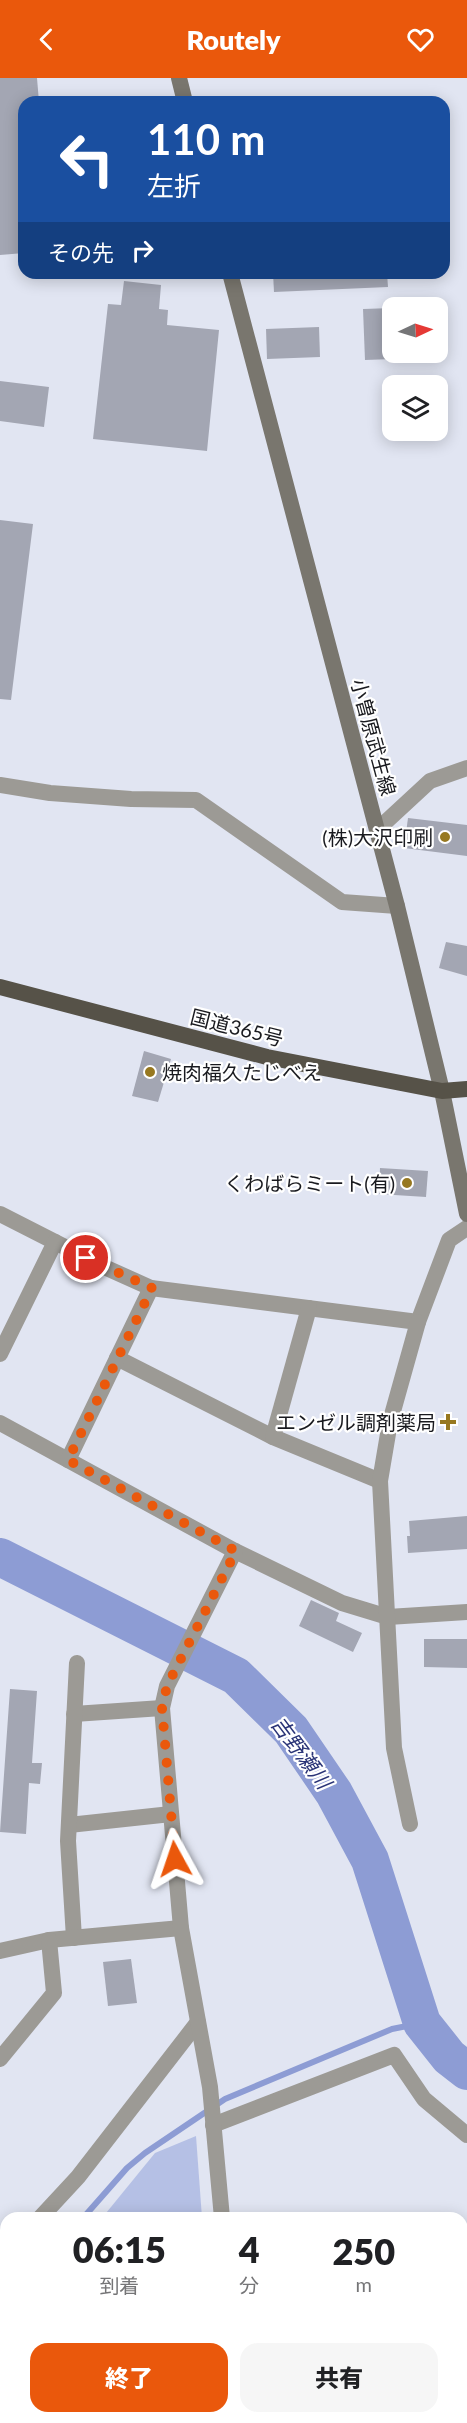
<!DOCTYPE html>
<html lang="ja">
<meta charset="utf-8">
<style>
:root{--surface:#fff;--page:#f6f6f6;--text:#202124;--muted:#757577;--accent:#ea580c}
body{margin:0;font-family:Lato,"Noto Sans JP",sans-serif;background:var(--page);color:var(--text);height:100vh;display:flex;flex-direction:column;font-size:22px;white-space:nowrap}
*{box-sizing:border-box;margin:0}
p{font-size:20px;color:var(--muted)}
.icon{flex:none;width:33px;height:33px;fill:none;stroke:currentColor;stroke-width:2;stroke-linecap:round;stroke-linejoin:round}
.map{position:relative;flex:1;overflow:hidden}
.drawer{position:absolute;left:0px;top:2134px;width:468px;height:212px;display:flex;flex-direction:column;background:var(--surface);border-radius:18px 18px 0 0;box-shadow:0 3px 15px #0003}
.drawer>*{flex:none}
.banner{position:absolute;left:18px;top:18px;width:432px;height:183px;border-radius:18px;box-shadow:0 3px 15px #0003;background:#1a4fa0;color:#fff;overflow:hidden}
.needle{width:39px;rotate:86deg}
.buttons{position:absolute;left:382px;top:219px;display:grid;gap:12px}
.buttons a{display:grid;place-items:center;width:66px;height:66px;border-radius:12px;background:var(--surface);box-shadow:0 3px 15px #0003;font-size:30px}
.pin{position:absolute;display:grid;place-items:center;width:51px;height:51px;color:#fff;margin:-26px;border:3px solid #fff;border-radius:50%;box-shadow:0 2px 6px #0007}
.me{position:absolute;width:66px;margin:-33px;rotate:355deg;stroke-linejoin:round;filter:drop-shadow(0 0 4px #0008)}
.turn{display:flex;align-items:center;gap:21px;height:126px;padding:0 30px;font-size:27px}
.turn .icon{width:78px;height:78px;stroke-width:2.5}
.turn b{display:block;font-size:42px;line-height:51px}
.then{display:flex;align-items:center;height:57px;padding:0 30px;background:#0003;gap:12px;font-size:22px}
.eta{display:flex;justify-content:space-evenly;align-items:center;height:102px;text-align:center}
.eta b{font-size:36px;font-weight:800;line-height:42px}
.button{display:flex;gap:12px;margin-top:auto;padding:12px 30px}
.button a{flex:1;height:69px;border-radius:18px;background:var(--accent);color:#fff;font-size:24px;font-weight:800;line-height:69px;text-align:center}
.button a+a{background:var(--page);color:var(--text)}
header{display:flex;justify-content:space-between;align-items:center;height:78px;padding:0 30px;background:var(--accent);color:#fff;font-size:27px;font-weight:800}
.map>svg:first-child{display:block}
</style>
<header><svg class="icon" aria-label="back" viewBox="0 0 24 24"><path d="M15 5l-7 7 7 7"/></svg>Routely<svg class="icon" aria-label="heart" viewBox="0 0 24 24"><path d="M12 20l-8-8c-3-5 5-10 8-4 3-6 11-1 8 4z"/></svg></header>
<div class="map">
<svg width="467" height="2345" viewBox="0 0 467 2345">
<rect width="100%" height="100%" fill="#e1e5f2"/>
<polygon fill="#b5c0e5" points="196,2058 202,2140 102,2140 155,2075"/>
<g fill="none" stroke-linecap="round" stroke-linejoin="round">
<g stroke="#8d9cd4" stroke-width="6">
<polyline points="83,2140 127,2090 145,2075 225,2021 392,1951 422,1945"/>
<polyline points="0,2238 6,2231"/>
</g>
<polyline stroke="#8d9cd4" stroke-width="38" points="0,1479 236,1598 291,1652 334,1715 370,1782 422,1945 449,1979 467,1993"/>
</g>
<g fill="#a3a6b3">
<polygon points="0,0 37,0 39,24 24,24 24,175 0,177"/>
<polygon points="273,195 387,195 388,209 274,214"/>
<polygon points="124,203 161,207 159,231 168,232 167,247 219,252 207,373 93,361 108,226 121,227"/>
<polygon points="393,230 393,281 365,282 363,231"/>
<polygon points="319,249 320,279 267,281 266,251"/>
<polygon points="0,303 49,309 44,349 0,343"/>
<polygon points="0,442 33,446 11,622 0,621"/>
<polygon points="408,740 467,747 467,778 404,770"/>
<polygon points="446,864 467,868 467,898 439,890"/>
<polygon points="144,973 171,981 158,1024 132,1018"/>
<polygon points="380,1090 428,1093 426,1119 379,1116"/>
<polygon points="467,1438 467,1471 408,1475 407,1458 410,1458 409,1443"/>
<polygon points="311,1522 339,1535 336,1543 362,1555 353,1574 299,1548"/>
<polygon points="424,1561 467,1561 467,1590 424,1589"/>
<polygon points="10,1611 37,1613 32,1685 42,1685 40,1706 29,1705 26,1756 0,1754"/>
<polygon points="131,1881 137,1925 108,1928 103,1884"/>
</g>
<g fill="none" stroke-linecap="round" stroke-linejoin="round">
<g stroke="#9c9a95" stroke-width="16">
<polyline points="0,707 50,715 131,721 196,722 342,824 397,828"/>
<polyline points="377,752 430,703 467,690"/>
<polyline points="0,1136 102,1188 151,1210 418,1244 449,1162 467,1150"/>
<polyline points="0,1276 55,1164"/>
<polyline points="117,1280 273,1359 380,1403"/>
<polyline points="0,1345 235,1473 342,1525 388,1539 467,1534"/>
<polyline points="273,1359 309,1230"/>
<polyline points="68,1382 151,1210"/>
<polyline points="74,1636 162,1630"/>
<polyline points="410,1746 394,1670 380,1403 390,1344 418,1244"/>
<polyline points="69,1747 171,1736"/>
<polyline points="74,1860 68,1763 77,1585"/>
<polyline points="0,1873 49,1862 181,1850"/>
<polyline points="0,1981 54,1915 49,1862"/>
<polyline points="213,2047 394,1977 424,2021 467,2057"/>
<polyline points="40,2140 78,2099 198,1944"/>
<polyline points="222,2140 210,2009 181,1850 162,1630 167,1608 235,1473"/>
<polyline points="0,2183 6,2176"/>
<polyline points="0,2288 6,2285"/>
<polyline points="244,2340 245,2345"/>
</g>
<g stroke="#79766e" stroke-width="16">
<polyline points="179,0 185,24"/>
<polyline points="230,195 397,828 442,1013 467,1136"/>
</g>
<polyline stroke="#565248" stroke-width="16" points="0,909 267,979 442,1013 467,1011"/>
</g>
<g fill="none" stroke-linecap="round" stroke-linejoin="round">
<polyline stroke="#ea580c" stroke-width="10" stroke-dasharray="0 18" points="86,1180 152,1210 68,1382 236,1473 167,1608 162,1630 175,1781"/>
</g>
<g fill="#977820" stroke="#fff" stroke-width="2">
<circle cx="445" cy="759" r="6"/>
<circle cx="150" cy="994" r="6"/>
<circle cx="407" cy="1105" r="6"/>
<path d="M445 1335h6v6h6v6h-6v6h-6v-6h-6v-6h6z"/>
</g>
<g text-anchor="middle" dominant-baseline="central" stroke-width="4.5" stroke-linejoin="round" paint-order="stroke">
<g font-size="20" fill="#191a1f" stroke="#fff">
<text transform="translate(374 659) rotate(75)">小曽原武生線</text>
<text transform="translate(237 949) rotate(14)">国道365号</text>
</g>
<g font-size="20" fill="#191a1f" stroke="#fff" text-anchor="end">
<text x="433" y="759">(株)大沢印刷</text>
<text x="162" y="994" text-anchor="start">焼肉福久たじべえ</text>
<text x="395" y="1105">くわばらミート(有)</text>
<text x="436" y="1344">エンゼル調剤薬局</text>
</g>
<g font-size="21" font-style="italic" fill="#2a3477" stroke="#fff">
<text transform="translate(302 1674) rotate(53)">吉野瀬川</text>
</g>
</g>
</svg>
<div class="buttons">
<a><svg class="needle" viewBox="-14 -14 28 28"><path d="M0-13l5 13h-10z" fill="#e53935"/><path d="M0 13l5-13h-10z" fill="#757577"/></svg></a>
<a><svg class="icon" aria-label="layers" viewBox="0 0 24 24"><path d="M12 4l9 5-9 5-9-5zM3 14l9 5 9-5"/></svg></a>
</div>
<div class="pin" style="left:86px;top:1180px;background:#d93025"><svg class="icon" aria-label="arrive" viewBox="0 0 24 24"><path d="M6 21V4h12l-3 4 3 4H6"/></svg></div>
<svg class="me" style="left:175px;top:1781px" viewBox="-20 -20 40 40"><path d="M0-17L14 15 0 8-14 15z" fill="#ea580c" stroke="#fff" stroke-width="4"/></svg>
<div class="banner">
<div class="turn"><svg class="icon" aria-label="left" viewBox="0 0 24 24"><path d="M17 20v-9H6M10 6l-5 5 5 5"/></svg><div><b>110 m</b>左折</div></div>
<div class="then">その先<svg class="icon" aria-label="right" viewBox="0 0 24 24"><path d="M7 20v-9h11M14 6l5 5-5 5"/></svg></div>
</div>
<section class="drawer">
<div class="eta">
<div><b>06:15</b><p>到着</p></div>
<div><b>4</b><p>分</p></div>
<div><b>250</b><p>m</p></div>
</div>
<div class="button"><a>終了</a><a>共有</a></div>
</section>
</div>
